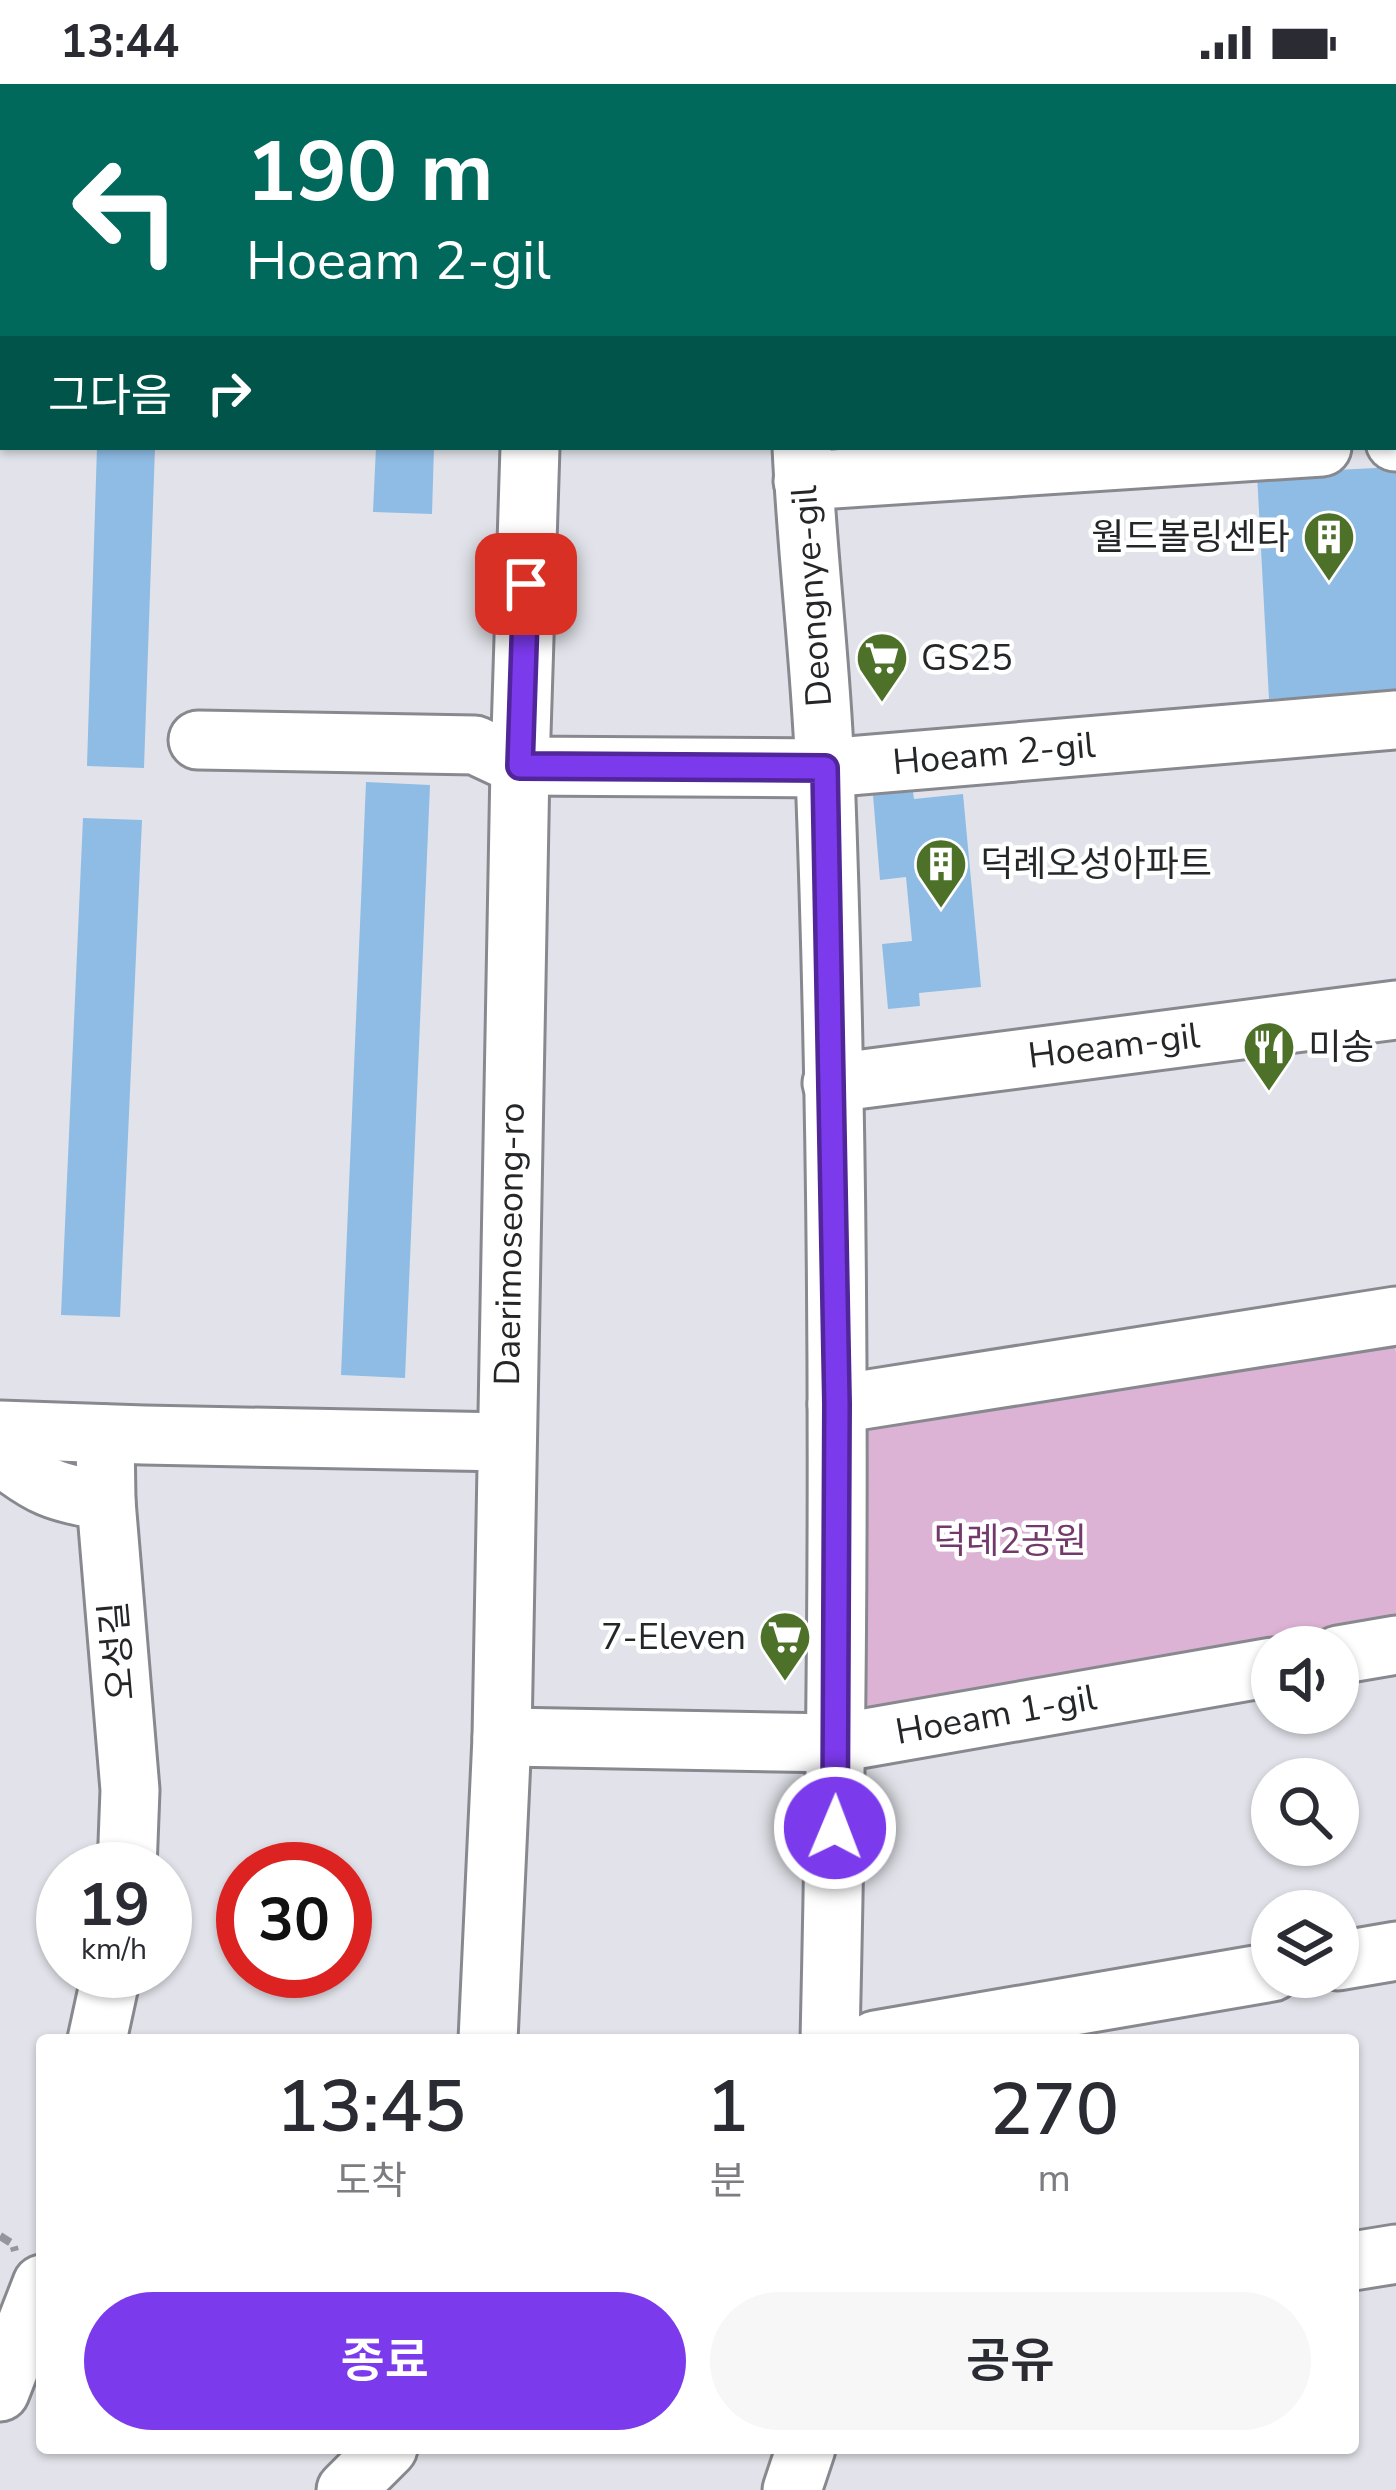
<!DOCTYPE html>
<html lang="ko">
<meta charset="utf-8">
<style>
:root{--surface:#fff;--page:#f7f7f7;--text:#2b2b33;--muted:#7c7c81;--accent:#7c3aed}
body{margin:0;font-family:"Nunito Sans","Noto Sans KR",sans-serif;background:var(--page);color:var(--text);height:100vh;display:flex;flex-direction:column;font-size:45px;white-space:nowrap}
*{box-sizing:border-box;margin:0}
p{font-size:39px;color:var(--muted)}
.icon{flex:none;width:66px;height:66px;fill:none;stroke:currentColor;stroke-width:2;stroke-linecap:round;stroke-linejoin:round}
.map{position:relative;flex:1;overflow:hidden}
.details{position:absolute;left:36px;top:1950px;width:1323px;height:420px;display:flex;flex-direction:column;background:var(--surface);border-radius:12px;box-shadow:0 3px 9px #0004}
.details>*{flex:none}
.hud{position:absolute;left:0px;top:0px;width:1398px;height:366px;box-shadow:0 3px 9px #0004;background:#00695c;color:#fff;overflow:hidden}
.tools{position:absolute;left:1251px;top:1542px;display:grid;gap:24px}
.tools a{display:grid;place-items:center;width:108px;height:108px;border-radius:50%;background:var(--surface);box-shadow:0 3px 9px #0004;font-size:60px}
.speed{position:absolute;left:36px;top:1758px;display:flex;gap:24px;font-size:60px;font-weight:700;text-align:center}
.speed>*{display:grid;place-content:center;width:156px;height:156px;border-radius:50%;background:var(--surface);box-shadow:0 3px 9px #0004;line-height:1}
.speed small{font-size:30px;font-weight:400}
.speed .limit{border:18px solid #d22;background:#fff;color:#111}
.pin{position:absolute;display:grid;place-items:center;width:102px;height:102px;color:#fff;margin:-51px;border-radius:24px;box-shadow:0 6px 18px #0006}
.me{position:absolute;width:132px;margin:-66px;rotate:1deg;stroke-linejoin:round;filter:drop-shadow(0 0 9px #0008)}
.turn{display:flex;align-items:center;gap:42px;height:252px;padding:0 48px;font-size:54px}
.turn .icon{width:156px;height:156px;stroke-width:2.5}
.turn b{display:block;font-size:84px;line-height:102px}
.then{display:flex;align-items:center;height:114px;padding:0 48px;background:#0003;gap:24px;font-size:45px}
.eta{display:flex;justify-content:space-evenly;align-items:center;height:204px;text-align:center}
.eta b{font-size:72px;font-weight:600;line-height:84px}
.button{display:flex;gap:24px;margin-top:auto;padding:24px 48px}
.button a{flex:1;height:138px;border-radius:72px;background:var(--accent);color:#fff;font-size:48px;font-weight:600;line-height:138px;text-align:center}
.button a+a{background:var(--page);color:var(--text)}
.status{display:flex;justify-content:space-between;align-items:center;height:84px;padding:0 60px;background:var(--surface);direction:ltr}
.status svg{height:33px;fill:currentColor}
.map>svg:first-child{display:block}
</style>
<div class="status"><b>13:44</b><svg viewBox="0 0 49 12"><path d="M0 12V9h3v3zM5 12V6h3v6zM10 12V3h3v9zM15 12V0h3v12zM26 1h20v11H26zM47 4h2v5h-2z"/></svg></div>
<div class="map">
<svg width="1396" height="2406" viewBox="0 0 1396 2406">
<rect width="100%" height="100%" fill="#e2e3ea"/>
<polygon fill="#ddb3d5" points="1393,1251 1396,1268 1396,1538 868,1633 850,1366 866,1338"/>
<polygon fill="#bb8db3" points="0,0 262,0 259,3 3,3 3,248 0,251"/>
<g fill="#8fbce4">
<polygon points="97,363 155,363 144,684 87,682"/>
<polygon points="376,363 434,363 432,430 373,428"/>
<polygon points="1396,383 1396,608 1269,615 1257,390"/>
<polygon points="366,698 430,701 405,1294 341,1291"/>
<polygon points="913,708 914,715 963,710 981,903 919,909 920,922 888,925 882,860 912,857 906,793 880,796 873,711"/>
<polygon points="83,734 142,736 120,1233 61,1231"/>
</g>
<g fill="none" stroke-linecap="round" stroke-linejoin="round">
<g stroke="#87898f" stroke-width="63">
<g id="minor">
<polyline points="788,0 788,3"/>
<polyline points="540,3 541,0"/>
<polyline points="1395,33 1396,33"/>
<polyline points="1395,358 1396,358"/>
<path d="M802 363C807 472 821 580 825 688 841 1111 840 1534 830 1956"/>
<polyline points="803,397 1322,363"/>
<polyline points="198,656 475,661 520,682 825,684 1396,636"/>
<polyline points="832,999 1396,926"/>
<polyline points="837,1320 1396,1232"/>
<polyline points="0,1346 144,1351 506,1358"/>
<polyline points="105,1350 106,1417 130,1706 127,1785"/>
<path d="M0 1371C41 1404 54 1408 106 1417"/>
<polyline points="1338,1571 1396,1561"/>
<polyline points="502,1653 837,1659 1272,1583"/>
<polyline points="1338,1877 1396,1867"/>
<polyline points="97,1956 112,1887"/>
<polyline points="488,1956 502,1653 520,682 530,363"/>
<polyline points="875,1956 1272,1888"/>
<polyline points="1353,2177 1396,2170"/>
<polyline points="0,2308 42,2200"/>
<polyline points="346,2406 388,2364"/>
<polyline points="792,2406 806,2364"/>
</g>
</g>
<g stroke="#95969b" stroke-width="8" stroke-dasharray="12 6" stroke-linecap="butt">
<polyline points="215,3 218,0"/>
<polyline points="0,122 3,122"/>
<polyline points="0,2152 13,2160 15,2167"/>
</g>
<use href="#minor" stroke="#fff" stroke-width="57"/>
</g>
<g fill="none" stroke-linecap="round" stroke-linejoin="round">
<g stroke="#51269a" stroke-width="30">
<polyline id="route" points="526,500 520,682 825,684 837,1320 835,1744"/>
</g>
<use href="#route" stroke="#7c3aed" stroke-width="21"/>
</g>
<defs>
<g id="building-pin" transform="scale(2.7)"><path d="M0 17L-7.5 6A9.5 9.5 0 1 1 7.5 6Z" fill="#4e7129" stroke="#fff"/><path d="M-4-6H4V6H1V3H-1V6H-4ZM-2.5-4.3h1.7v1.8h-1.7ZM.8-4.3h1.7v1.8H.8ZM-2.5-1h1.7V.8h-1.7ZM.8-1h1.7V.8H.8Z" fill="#fff"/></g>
<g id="supermarket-pin" transform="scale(2.7)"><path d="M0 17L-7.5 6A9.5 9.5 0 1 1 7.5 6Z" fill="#4e7129" stroke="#fff"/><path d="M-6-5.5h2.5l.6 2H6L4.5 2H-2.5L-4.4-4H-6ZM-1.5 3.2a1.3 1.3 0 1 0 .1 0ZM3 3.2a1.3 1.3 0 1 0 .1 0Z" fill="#fff"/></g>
<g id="restaurant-pin" transform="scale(2.7)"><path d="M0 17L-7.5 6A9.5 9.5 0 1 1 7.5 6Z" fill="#4e7129" stroke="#fff"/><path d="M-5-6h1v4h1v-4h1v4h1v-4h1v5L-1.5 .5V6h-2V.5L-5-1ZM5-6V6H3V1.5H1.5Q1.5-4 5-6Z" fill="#fff"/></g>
</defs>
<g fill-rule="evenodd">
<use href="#building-pin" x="1329" y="453"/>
<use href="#supermarket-pin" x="882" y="574"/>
<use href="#building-pin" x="941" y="780"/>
<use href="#restaurant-pin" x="1269" y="963"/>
<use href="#supermarket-pin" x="785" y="1553"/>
</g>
<g text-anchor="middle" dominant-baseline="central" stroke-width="9" stroke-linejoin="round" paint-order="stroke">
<g font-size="36" fill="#252628" stroke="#fff" text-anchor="start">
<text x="1290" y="453" text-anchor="end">월드볼링센타</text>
<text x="921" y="574">GS25</text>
<text x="980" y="780">덕례오성아파트</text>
<text x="1308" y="963">미송</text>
<text x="746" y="1553" text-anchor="end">7-Eleven</text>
</g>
<g font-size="36" fill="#252628" stroke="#fff">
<text transform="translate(812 512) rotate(-94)">Deongnye-gil</text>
<text transform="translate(994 670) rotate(-5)">Hoeam 2-gil</text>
<text transform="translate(1114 962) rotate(-7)">Hoeam-gil</text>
<text transform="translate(510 1160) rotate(-89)">Daerimoseong-ro</text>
<text transform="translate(118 1567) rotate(-95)">오성길</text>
<text transform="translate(996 1631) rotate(-10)">Hoeam 1-gil</text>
</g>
<g font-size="36" fill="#72396a" stroke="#fff">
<text x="1010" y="1457">덕례2공원</text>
</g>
</g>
</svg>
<div class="tools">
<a><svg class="icon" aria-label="sound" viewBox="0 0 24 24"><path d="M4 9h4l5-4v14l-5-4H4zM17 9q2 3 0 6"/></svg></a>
<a><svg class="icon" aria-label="search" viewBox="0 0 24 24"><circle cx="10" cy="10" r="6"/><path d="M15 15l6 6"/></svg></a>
<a><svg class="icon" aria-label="layers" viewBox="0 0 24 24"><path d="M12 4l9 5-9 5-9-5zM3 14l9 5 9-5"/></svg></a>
</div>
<div class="speed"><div>19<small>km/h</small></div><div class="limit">30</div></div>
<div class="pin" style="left:526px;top:500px;background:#d93025"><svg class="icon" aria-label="arrive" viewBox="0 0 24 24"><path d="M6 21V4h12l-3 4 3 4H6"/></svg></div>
<svg class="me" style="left:835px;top:1744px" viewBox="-20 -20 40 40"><circle r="17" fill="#7c3aed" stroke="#fff" stroke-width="3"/><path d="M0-11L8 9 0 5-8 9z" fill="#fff"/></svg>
<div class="hud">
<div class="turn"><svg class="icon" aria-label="left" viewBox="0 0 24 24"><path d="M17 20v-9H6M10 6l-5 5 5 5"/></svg><div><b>190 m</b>Hoeam 2-gil</div></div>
<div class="then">그다음<svg class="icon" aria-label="right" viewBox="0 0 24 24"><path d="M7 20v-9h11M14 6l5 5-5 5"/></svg></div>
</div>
<section class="details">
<div class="eta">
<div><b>13:45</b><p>도착</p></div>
<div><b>1</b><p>분</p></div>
<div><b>270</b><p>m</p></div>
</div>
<div class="button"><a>종료</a><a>공유</a></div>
</section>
</div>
